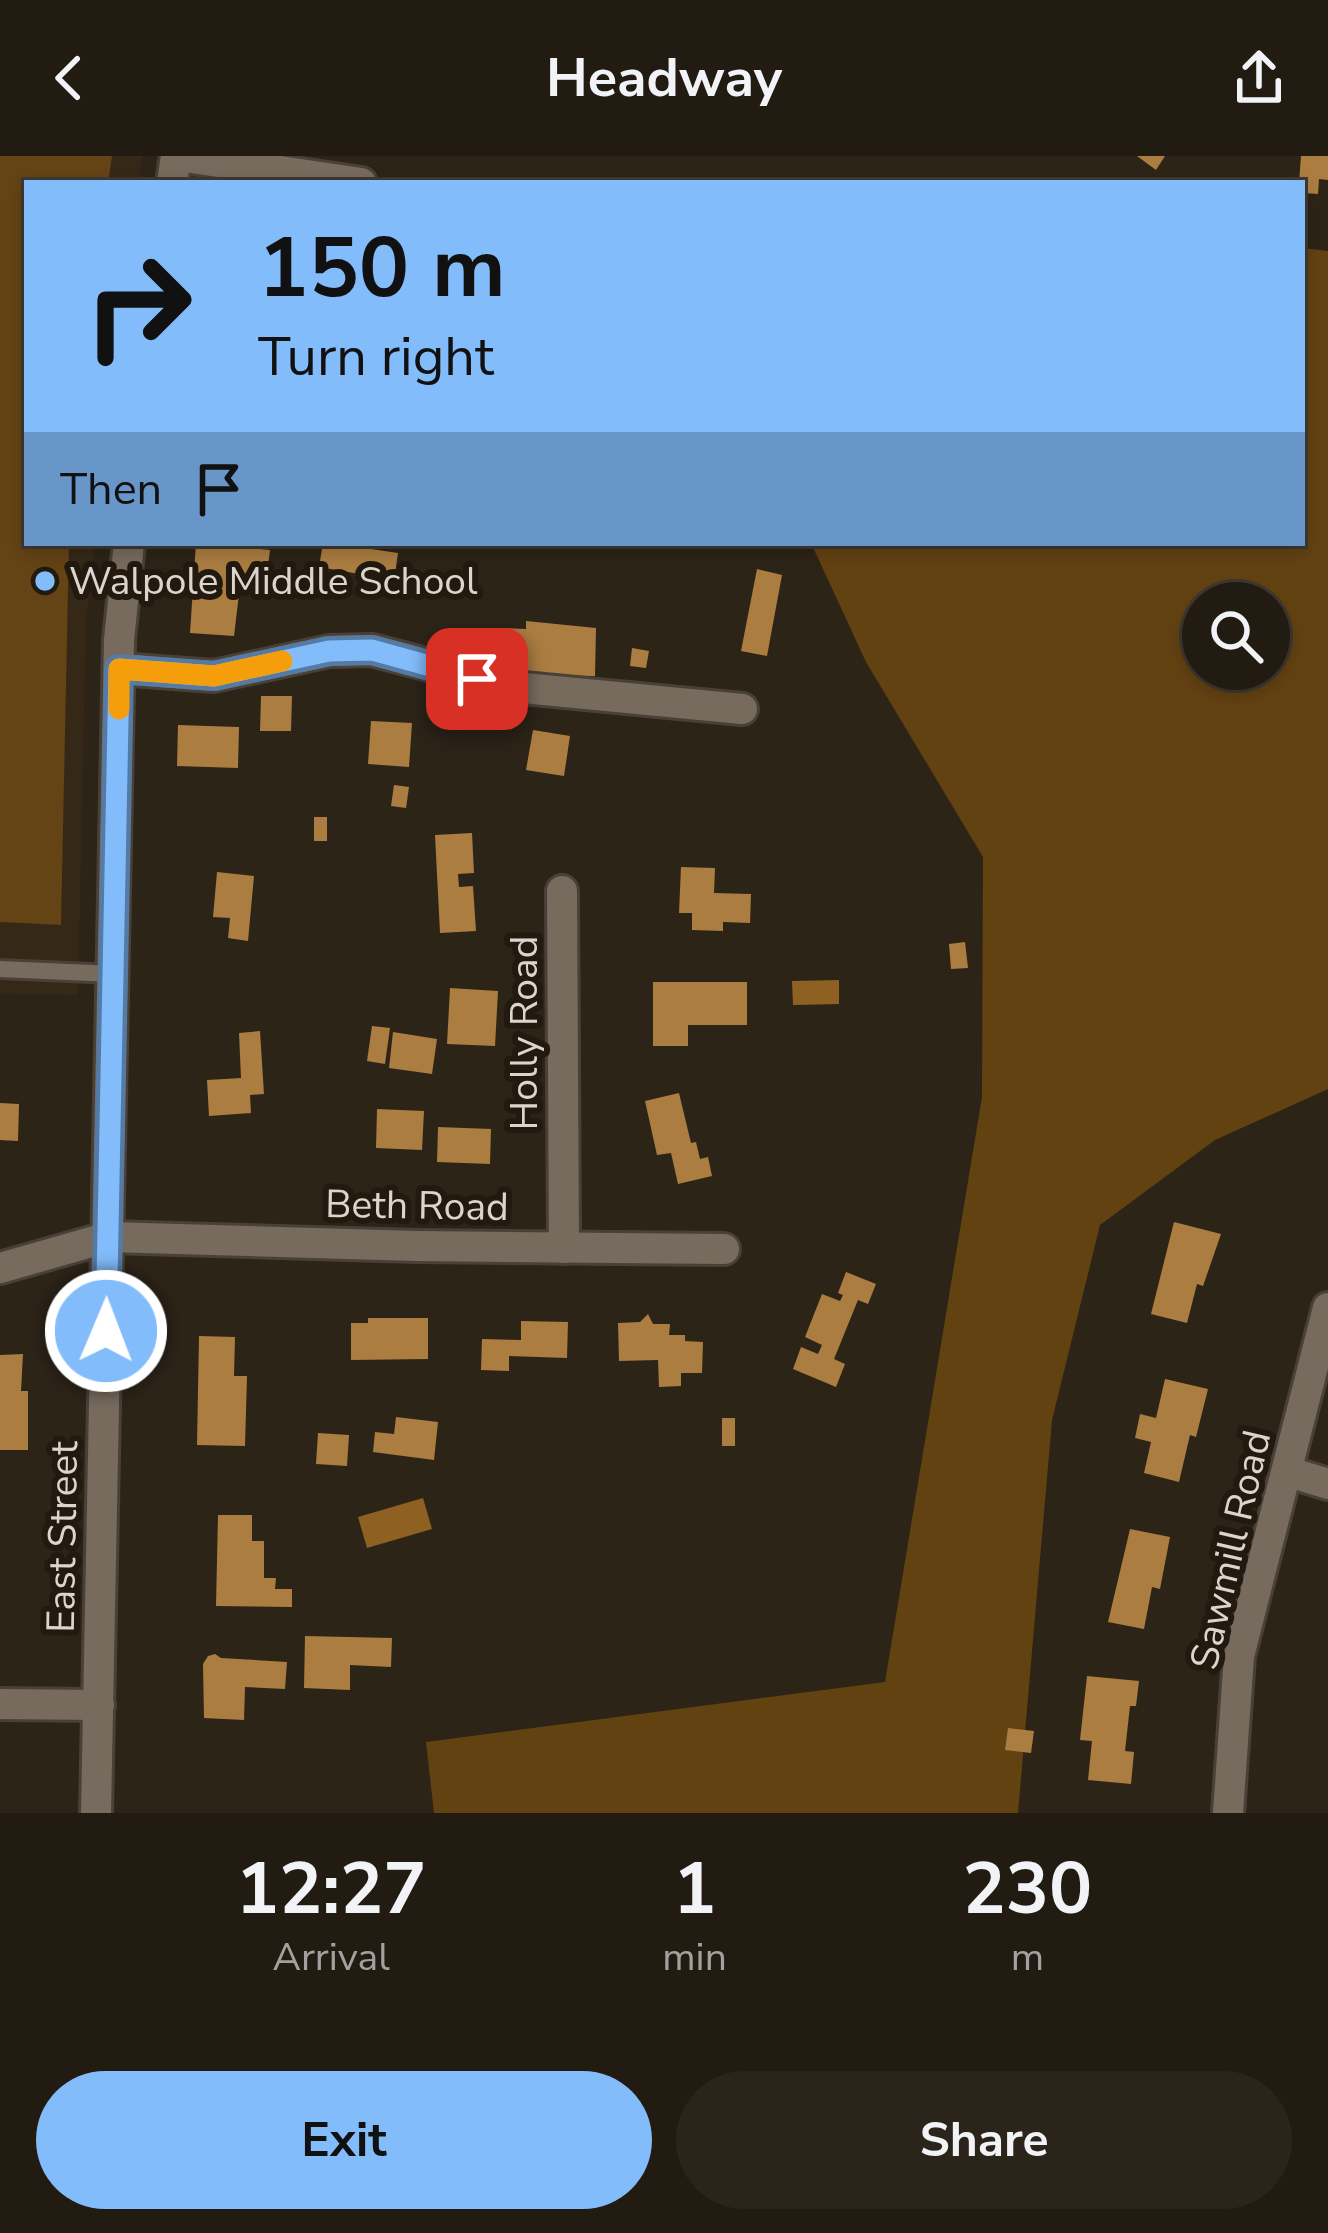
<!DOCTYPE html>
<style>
:root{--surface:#221b12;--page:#2a241b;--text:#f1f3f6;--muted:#a2a19f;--line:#3f3932;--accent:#83bcfb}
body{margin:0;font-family:"Nunito Sans",sans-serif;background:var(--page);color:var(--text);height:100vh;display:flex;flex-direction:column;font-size:45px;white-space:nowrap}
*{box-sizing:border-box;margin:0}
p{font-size:39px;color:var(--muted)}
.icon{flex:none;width:66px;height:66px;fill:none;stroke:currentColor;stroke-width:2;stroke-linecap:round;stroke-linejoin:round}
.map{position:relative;height:1657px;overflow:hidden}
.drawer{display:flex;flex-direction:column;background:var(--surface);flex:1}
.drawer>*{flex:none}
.top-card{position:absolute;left:24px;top:24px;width:1281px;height:366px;border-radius:0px;box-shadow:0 6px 18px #0003,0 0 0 3px var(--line);background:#83bcfb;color:#111;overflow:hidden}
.tools{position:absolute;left:1182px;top:426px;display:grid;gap:24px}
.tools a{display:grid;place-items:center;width:108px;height:108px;border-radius:50%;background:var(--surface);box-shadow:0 6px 18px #0003,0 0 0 3px var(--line);font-size:60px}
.pin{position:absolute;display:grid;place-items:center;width:102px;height:102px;color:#fff;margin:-51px;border-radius:24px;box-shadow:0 6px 18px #0006}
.me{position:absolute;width:132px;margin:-66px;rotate:1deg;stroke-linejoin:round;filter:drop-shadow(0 0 9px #0008)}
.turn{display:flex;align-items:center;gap:42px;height:252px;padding:0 36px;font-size:54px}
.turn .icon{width:156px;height:156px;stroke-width:2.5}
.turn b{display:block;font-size:84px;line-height:102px}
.then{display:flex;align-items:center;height:114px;padding:0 36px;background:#0003;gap:24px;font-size:45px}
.eta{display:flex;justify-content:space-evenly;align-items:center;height:204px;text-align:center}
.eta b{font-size:72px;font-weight:700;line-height:84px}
.action{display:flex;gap:24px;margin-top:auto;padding:24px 36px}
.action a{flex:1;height:138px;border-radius:72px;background:var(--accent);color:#111;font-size:48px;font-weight:700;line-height:138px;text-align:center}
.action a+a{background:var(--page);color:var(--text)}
header{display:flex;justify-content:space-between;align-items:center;height:156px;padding:0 36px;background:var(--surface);font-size:54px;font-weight:700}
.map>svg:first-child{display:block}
</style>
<header><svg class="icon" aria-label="back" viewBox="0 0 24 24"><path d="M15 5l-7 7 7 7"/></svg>Headway<svg class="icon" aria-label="share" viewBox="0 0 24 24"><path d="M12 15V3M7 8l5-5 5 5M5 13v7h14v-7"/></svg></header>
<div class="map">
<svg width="1328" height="1657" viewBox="0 0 1328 1657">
<rect width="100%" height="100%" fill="#2d2418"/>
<polygon fill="#362817" points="0,0 142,0 139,27 27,27 27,387 95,387 86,462 78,839 0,838"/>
<polygon fill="#644315" points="0,0 112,0 108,27 27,27 27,387 69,387 61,769 0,766"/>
<path fill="#634212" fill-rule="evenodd" d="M1302 92 1328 95V933L1215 984 1100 1069 1052 1264 1018 1657H434L426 1586 885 1526 982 941 983 701 866 506 811 387H1302ZM1203 447H1269V513H1203Z"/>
<g fill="#8e6123">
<polygon points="839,824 839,848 793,849 792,825"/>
<polygon points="423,1342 432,1373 367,1392 358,1361"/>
</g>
<g fill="#ab7d41">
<polygon points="1137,0 1165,0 1156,14"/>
<polygon points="1301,0 1328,0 1328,24 1319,23 1318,38 1302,37 1302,27 1299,27"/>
<polygon points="196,387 270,394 264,441 239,438 234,480 190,477"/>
<polygon points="323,387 372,387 371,393 398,397 394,424 319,411"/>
<polygon points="757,413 782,419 767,500 741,495"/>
<polygon points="526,465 596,472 595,520 503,519 504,472 526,473"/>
<polygon points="632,492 649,495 646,512 630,510"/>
<polygon points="261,540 292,540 291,575 260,575"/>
<polygon points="371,565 412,567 409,611 368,608"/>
<polygon points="178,569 239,571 238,612 177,610"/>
<polygon points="533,574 570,580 564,620 526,614"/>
<polygon points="394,629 409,631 406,652 391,650"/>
<rect x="314" y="661" width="13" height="24"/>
<polygon points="472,677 474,717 458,718 459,731 473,730 476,775 440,777 435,679"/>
<polygon points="681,711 715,712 714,737 751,738 750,767 723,766 723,775 692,774 692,757 679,757"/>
<polygon points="217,716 254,720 248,785 228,782 230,762 213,761"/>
<polygon points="965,786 968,812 951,813 949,788"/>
<polygon points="653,826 747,826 747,869 688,869 688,890 653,890"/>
<polygon points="450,832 498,835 495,890 447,888"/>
<polygon points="372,870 390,872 385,908 367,905"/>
<polygon points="260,875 264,938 250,939 251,957 209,960 207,924 241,922 239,877"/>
<polygon points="393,876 437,883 432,918 389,912"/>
<polygon points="679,937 691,987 696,986 700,1003 708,1001 712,1020 678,1028 671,997 657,999 645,945"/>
<polygon points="0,947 19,948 18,985 0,984"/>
<polygon points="377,953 424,955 422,994 376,992"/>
<polygon points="438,971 491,973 490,1008 437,1006"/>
<polygon points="1174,1066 1221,1078 1203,1130 1197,1128 1187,1167 1151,1158"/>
<polygon points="846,1116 876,1128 868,1148 858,1144 834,1203 845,1208 836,1231 793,1213 801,1191 818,1198 822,1189 805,1181 822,1138 840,1145 843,1139 838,1137"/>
<polygon points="648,1158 653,1168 670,1168 669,1179 685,1179 685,1185 703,1186 702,1217 681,1217 681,1230 659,1231 658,1204 619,1205 618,1167 640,1166"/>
<polygon points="368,1162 428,1162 428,1203 351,1204 351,1167 368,1167"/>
<polygon points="521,1165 568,1166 567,1202 509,1200 509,1215 481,1214 482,1183 521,1184"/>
<polygon points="199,1180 235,1181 234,1220 247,1220 245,1290 197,1289"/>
<polygon points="23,1198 21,1235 28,1235 28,1294 0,1294 0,1199"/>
<polygon points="1165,1223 1208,1233 1196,1281 1190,1279 1179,1326 1144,1317 1151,1286 1135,1282 1140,1258 1156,1262"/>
<polygon points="396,1261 438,1266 434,1304 373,1296 375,1276 394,1278"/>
<rect x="722" y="1262" width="13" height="28"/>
<polygon points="318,1277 349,1279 347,1310 316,1308"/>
<polygon points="218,1359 252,1359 252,1385 264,1385 264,1422 276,1422 275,1433 292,1433 292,1451 216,1450"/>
<polygon points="1130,1373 1170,1381 1160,1433 1152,1431 1144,1473 1108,1466"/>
<polygon points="305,1480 392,1482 391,1511 350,1509 350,1534 304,1532"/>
<polygon points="215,1498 221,1502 287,1506 285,1533 245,1531 244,1564 204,1562 203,1508 208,1500"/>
<polygon points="1087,1520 1139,1525 1136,1550 1130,1550 1125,1595 1134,1596 1131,1628 1088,1624 1092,1585 1080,1584"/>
<polygon points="1008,1572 1034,1575 1031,1597 1005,1594"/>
</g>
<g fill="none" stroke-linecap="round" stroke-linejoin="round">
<g stroke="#494138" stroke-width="22">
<polyline id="service" points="0,813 114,818"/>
</g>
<g stroke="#494138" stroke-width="36">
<g id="minor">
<polyline points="178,0 361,27"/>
<polyline points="119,513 214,520 329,495 372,494 513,531 742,553"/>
<polyline points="562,735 564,1092"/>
<polyline points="0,1112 109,1081 417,1090 724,1093"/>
<polyline points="1289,1316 1328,1328"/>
<polyline points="0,1548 99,1549"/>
<polyline points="1228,1657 1239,1500 1328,1152"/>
</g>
</g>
<g stroke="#494138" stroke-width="36">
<g id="tertiary">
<polyline points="172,27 176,0"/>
<polyline points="96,1657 119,484 129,387"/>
</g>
</g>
<use href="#service" stroke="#776b5e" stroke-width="16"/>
<use href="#minor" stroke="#776b5e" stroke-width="30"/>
<use href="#tertiary" stroke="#776b5e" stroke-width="30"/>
</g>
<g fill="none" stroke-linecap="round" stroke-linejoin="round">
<g stroke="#557aa3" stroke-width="30">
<polyline id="route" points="106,1175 119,513 214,520 329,495 372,494 477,523"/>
</g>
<use href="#route" stroke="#83bcfb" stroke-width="21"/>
<polyline stroke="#f59e0b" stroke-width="21" points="119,553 119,513 214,520 282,505"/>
</g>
<circle fill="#83bcfb" stroke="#231a0f" stroke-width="4.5" cx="45" cy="425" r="12"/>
<g text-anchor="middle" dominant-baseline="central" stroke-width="12" stroke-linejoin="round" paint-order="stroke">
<g font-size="39" fill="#dcd5ce" stroke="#231a0f" text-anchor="start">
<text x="69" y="425">Walpole Middle School</text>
</g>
<g font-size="39" fill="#dcd5ce" stroke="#231a0f">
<text transform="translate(524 877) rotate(-90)">Holly Road</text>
<text transform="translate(417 1050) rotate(1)">Beth Road</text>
<text transform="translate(63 1381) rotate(-89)">East Street</text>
<text transform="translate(1231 1394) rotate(-77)">Sawmill Road</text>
</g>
</g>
</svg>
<div class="tools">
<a><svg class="icon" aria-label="search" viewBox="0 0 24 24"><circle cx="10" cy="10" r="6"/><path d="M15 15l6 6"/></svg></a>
</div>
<div class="pin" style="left:477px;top:523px;background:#d93025"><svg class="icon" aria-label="arrive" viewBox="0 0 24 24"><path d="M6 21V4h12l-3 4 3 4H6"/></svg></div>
<svg class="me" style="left:106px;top:1175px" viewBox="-20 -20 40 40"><circle r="17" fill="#83bcfb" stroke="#fff" stroke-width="3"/><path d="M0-11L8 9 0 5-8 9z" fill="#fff"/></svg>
<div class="top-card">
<div class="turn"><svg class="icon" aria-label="right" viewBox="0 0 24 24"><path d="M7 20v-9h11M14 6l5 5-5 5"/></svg><div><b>150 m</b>Turn right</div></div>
<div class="then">Then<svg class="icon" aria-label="arrive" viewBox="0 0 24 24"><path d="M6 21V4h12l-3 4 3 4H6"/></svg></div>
</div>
</div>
<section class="drawer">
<div class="eta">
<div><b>12:27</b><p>Arrival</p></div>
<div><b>1</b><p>min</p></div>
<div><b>230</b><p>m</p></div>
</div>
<div class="action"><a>Exit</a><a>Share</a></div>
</section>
